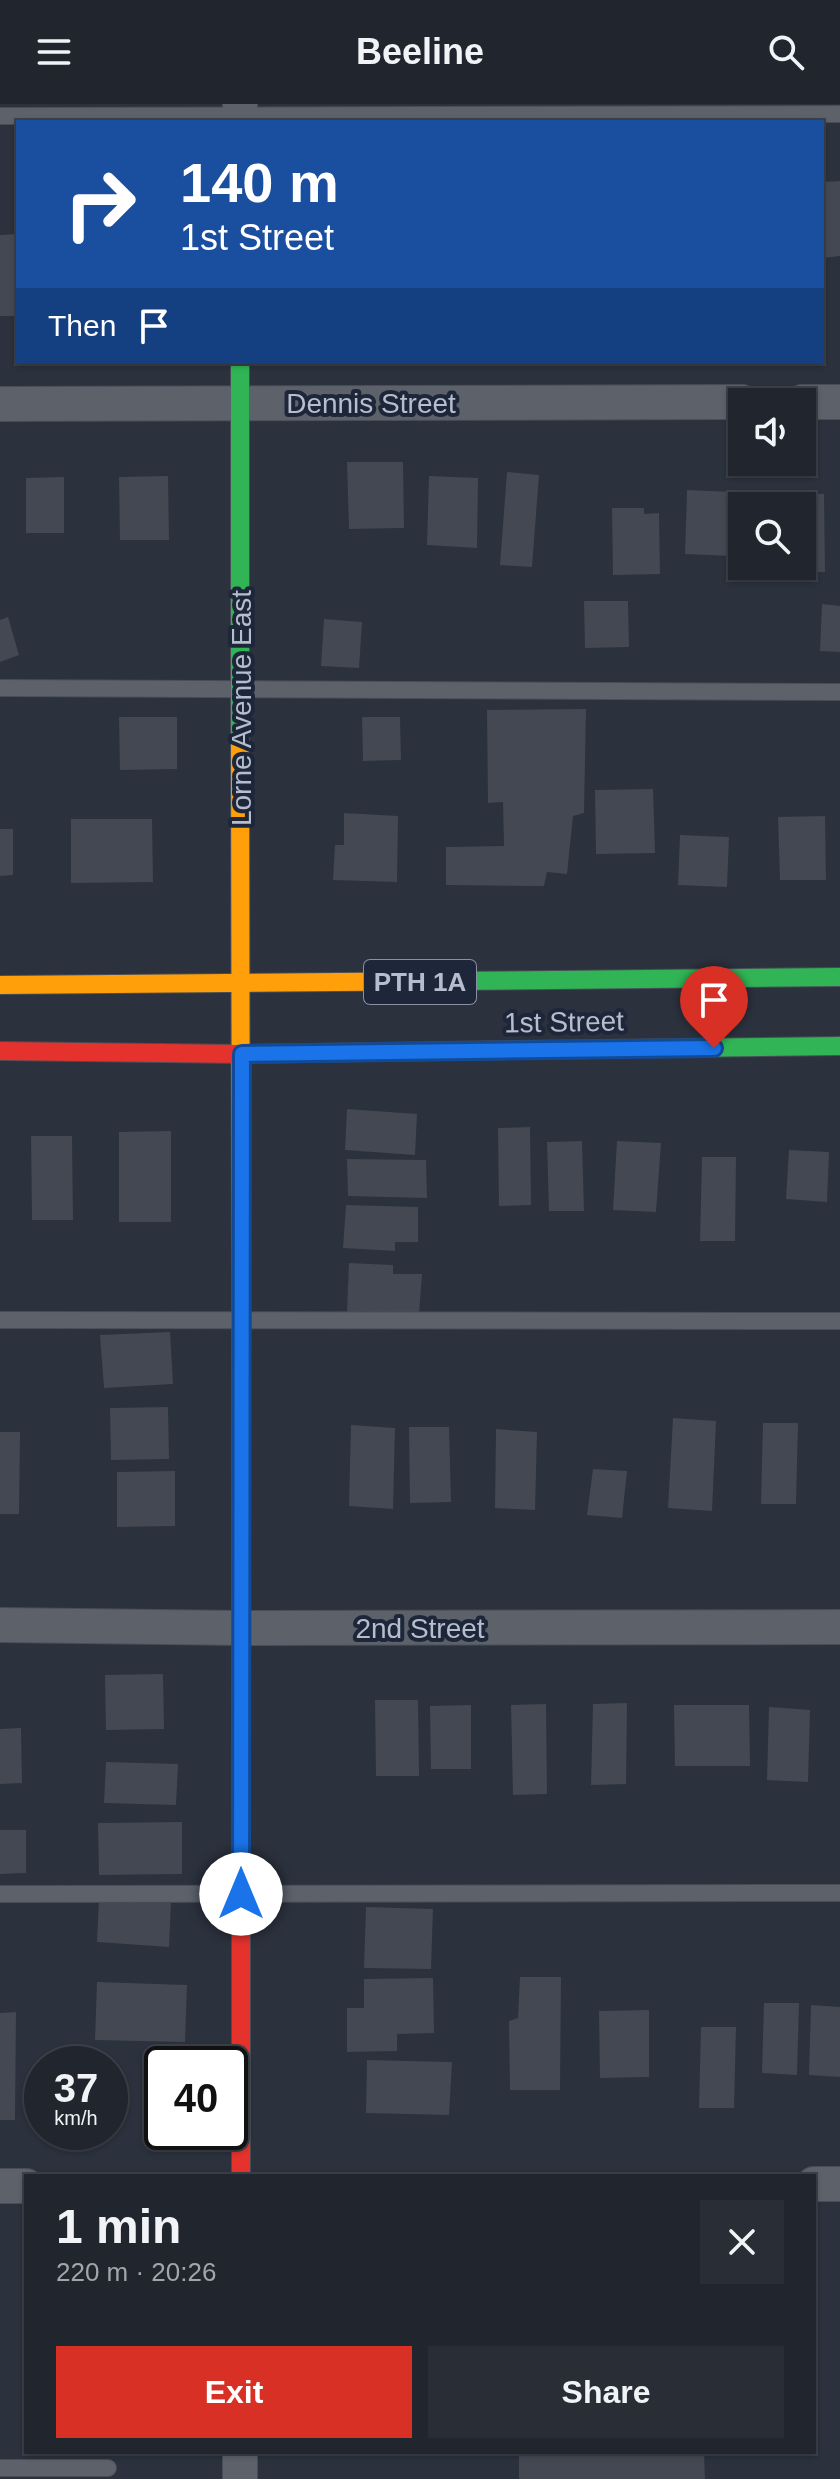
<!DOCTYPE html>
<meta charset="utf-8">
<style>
:root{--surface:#20252e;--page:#282d36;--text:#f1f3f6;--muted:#a2a5aa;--line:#3d424a;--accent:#d93025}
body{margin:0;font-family:Helvetica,sans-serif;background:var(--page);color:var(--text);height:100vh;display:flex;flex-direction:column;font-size:30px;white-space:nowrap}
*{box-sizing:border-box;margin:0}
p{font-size:26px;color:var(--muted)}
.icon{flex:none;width:44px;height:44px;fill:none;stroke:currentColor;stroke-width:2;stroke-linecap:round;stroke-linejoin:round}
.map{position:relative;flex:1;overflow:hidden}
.panel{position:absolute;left:24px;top:2070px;width:792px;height:280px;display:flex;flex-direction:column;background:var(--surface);border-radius:0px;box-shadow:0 2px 6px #0004,0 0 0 2px var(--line)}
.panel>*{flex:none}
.top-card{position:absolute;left:16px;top:16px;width:808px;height:244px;border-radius:0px;box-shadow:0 2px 6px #0004,0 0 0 2px var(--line);background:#1a4fa0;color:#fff;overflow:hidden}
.tools{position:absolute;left:728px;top:284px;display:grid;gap:16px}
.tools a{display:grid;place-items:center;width:88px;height:88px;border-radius:0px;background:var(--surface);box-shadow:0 2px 6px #0004,0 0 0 2px var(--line);font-size:40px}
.speed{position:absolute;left:24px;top:1942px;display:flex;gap:16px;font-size:40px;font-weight:700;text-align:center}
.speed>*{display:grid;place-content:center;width:104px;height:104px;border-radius:50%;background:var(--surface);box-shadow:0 2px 6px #0004,0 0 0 2px var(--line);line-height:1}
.speed small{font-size:20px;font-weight:400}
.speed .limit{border:4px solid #111;border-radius:12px;background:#fff;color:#111}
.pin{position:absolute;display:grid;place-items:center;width:68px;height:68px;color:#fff;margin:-82px -34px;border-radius:50% 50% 50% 0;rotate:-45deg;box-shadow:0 0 8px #0007}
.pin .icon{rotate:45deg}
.me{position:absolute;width:88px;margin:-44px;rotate:0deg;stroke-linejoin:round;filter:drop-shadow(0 0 6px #0008)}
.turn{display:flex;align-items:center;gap:28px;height:168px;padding:0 32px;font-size:36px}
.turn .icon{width:104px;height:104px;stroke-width:2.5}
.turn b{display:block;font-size:56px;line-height:68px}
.then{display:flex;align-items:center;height:76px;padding:0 32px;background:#0003;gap:16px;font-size:30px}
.round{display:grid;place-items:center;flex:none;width:84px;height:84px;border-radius:0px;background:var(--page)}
.overview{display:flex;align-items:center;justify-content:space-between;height:136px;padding:0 32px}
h1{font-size:48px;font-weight:700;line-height:60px}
.button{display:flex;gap:16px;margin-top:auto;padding:16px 32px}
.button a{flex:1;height:92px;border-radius:0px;background:var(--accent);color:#fff;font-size:32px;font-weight:700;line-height:92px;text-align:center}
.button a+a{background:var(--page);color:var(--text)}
header{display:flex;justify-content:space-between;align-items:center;height:104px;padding:0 32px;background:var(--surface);font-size:36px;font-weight:700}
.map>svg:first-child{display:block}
</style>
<header><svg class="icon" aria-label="menu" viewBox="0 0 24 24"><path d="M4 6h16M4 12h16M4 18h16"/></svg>Beeline<svg class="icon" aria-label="search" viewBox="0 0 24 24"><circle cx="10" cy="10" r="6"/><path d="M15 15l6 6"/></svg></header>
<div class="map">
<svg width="840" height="2375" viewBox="0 0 840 2375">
<rect width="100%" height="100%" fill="#2b313d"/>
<g fill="#434852">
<polygon points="840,77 840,152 822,154 822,78"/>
<polygon points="18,130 18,212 0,212 0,131"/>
<polygon points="347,358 403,358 404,424 349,425"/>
<polygon points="507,368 539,371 532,463 500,461"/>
<polygon points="168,372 169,436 120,436 119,373"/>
<polygon points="429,372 478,374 477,444 427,441"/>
<polygon points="64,373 64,429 26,429 26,374"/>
<polygon points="687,386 734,388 732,452 685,450"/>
<polygon points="824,390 825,468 773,469 772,462 802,462 802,402 766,402 766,391"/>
<polygon points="612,404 644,404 644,410 659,409 660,470 613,471"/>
<polygon points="584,497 628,497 629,543 585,544"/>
<polygon points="822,500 840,502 840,548 820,547"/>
<polygon points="8,513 19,551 0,558 0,516"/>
<polygon points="324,515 362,518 359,564 321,562"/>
<polygon points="586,605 584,709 573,712 567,770 547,768 544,782 446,781 446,743 504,742 503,698 488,699 487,606"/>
<polygon points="119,613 177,613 177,665 120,666"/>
<polygon points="362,613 400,613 401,656 363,657"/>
<polygon points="653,685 655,749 596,750 595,686"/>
<polygon points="344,709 398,712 397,778 333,776 335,741 344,741"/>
<polygon points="825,712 826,776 780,776 778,713"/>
<polygon points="71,715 152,715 153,778 71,779"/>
<polygon points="0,725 13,725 13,771 0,772"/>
<polygon points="680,731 729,733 727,783 678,781"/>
<polygon points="347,1005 417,1010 415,1051 345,1046"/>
<polygon points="530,1023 531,1101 499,1102 498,1024"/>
<polygon points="171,1027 171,1118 119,1118 119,1028"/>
<polygon points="31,1032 72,1032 73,1116 32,1116"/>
<polygon points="582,1037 584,1107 549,1107 547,1038"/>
<polygon points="617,1037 661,1039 656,1108 613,1106"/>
<polygon points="789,1046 829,1048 827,1098 786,1095"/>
<polygon points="702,1053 736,1053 735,1137 700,1137"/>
<polygon points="347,1055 426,1056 427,1094 348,1092"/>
<polygon points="346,1101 418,1103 418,1138 395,1138 395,1147 343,1144"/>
<polygon points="349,1159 393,1161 393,1170 422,1170 419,1210 347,1208"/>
<polygon points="170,1228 173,1280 104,1284 100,1231"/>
<polygon points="168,1303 169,1355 111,1356 110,1304"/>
<polygon points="673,1314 716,1317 712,1407 668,1404"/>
<polygon points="763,1319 798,1319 796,1400 761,1400"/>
<polygon points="351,1321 395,1324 393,1405 349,1402"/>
<polygon points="409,1323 449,1323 451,1398 410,1399"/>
<polygon points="496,1325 537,1328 535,1406 495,1404"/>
<polygon points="0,1328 20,1328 19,1410 0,1410"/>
<polygon points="593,1365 627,1367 622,1414 587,1411"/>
<polygon points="175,1367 175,1422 117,1423 117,1368"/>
<polygon points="163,1570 164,1625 106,1626 105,1571"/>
<polygon points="375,1596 418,1596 419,1672 376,1672"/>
<polygon points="627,1599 626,1680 591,1681 593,1600"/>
<polygon points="546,1600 547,1690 513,1691 511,1601"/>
<polygon points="471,1601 471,1665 431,1665 430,1602"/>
<polygon points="674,1601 749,1601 750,1662 675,1662"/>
<polygon points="769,1603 810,1606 808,1678 767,1676"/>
<polygon points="21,1624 22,1679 0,1680 0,1625"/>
<polygon points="106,1658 178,1660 176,1701 104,1699"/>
<polygon points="182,1718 182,1770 99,1771 98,1719"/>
<polygon points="0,1726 26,1726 26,1769 0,1770"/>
<polygon points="99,1795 171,1799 169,1843 97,1838"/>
<polygon points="366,1803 433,1805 431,1865 364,1864"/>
<polygon points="520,1873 561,1873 560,1986 510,1986 509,1917 518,1914"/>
<polygon points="433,1874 434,1929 397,1930 397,1947 347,1948 347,1904 364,1904 364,1875"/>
<polygon points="97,1878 187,1881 185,1938 95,1936"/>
<polygon points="764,1899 799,1899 797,1971 762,1969"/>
<polygon points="811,1901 840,1903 840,1973 809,1971"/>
<polygon points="649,1906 649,1973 600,1974 599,1907"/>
<polygon points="16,1908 15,2016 0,2016 0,1909"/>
<polygon points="701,1923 736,1923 734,2004 699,2004"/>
<polygon points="367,1956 452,1958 449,2011 366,2009"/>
<polygon points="519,2348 704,2348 705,2375 519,2375"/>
</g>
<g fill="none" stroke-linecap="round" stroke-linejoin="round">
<g stroke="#484d56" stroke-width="18">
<g id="lane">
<polyline points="0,12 840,10"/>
<polyline points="0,584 840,588"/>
<polyline points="0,1216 840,1217"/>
<polyline points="0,1790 840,1789"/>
<polyline points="0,2364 108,2364"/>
</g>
</g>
<g stroke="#484d56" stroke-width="36">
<g id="street">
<polyline points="240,0 240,18"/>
<polyline points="802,298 840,298"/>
<polyline points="0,300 742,298"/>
<polyline points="0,1521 241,1524 840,1523"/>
<polyline points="814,2080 840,2080"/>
<polyline points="0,2082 26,2082"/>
<polyline points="240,2348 240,2375"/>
</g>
</g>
<g stroke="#484d56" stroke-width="20">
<g id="fast">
<polyline points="240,258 240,640"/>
<polyline points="450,877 840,873"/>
<polyline points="515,946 840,942"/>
<polyline points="241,1173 241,1548"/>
</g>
</g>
<g stroke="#484d56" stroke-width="20">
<g id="slow">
<polyline points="240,640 241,1173"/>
<polyline points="0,881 450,877"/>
</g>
</g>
<g stroke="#484d56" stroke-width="20">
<g id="jam">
<polyline points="0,947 242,950 515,946"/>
<polyline points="241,1548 241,2072"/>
</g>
</g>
<use href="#lane" stroke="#5c616a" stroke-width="16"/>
<use href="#street" stroke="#5c616a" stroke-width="34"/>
<use href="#fast" stroke="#30b455" stroke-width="18"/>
<use href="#slow" stroke="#ff9f0a" stroke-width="18"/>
<use href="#jam" stroke="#e5322d" stroke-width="18"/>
</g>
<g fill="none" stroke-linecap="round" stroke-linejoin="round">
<g stroke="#114b97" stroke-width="20">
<polyline id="route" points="241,1790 242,950 714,944"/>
</g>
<use href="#route" stroke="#1a73e8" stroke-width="14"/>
</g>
<g text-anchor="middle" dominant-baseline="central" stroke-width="8" stroke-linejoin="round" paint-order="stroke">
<rect fill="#1d2739" stroke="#8890a1" stroke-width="2" x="364" y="856" width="112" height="44" rx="6"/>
<g font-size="26" font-weight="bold" fill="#b6bdcd">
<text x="420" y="878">PTH 1A</text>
</g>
<g font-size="28" fill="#b6bdcd" stroke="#1d2739">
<text x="371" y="299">Dennis Street</text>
<text transform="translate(241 604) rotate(-90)">Lorne Avenue East</text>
<text transform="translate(564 918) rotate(-1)">1st Street</text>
<text x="420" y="1524">2nd Street</text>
</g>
</g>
</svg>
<div class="tools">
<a><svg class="icon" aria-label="sound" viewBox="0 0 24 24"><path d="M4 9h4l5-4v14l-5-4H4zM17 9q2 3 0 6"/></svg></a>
<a><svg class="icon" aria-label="search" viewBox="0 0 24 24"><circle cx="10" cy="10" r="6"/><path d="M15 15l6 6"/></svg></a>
</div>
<div class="speed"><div>37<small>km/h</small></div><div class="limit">40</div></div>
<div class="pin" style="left:714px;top:944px;background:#d93025"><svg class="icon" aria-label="arrive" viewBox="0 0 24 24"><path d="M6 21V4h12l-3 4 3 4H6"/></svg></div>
<svg class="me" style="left:241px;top:1790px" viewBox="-20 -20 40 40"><circle r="19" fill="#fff"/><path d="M0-13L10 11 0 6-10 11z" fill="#1a73e8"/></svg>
<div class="top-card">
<div class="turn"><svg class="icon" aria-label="right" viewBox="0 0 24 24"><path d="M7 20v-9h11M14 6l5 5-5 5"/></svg><div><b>140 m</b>1st Street</div></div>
<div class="then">Then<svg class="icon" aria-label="arrive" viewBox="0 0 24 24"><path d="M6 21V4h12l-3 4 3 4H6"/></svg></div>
</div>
<section class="panel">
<div class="overview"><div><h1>1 min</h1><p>220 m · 20:26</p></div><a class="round"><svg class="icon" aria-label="close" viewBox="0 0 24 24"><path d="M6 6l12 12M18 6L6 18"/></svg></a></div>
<div class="button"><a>Exit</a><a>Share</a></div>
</section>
</div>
